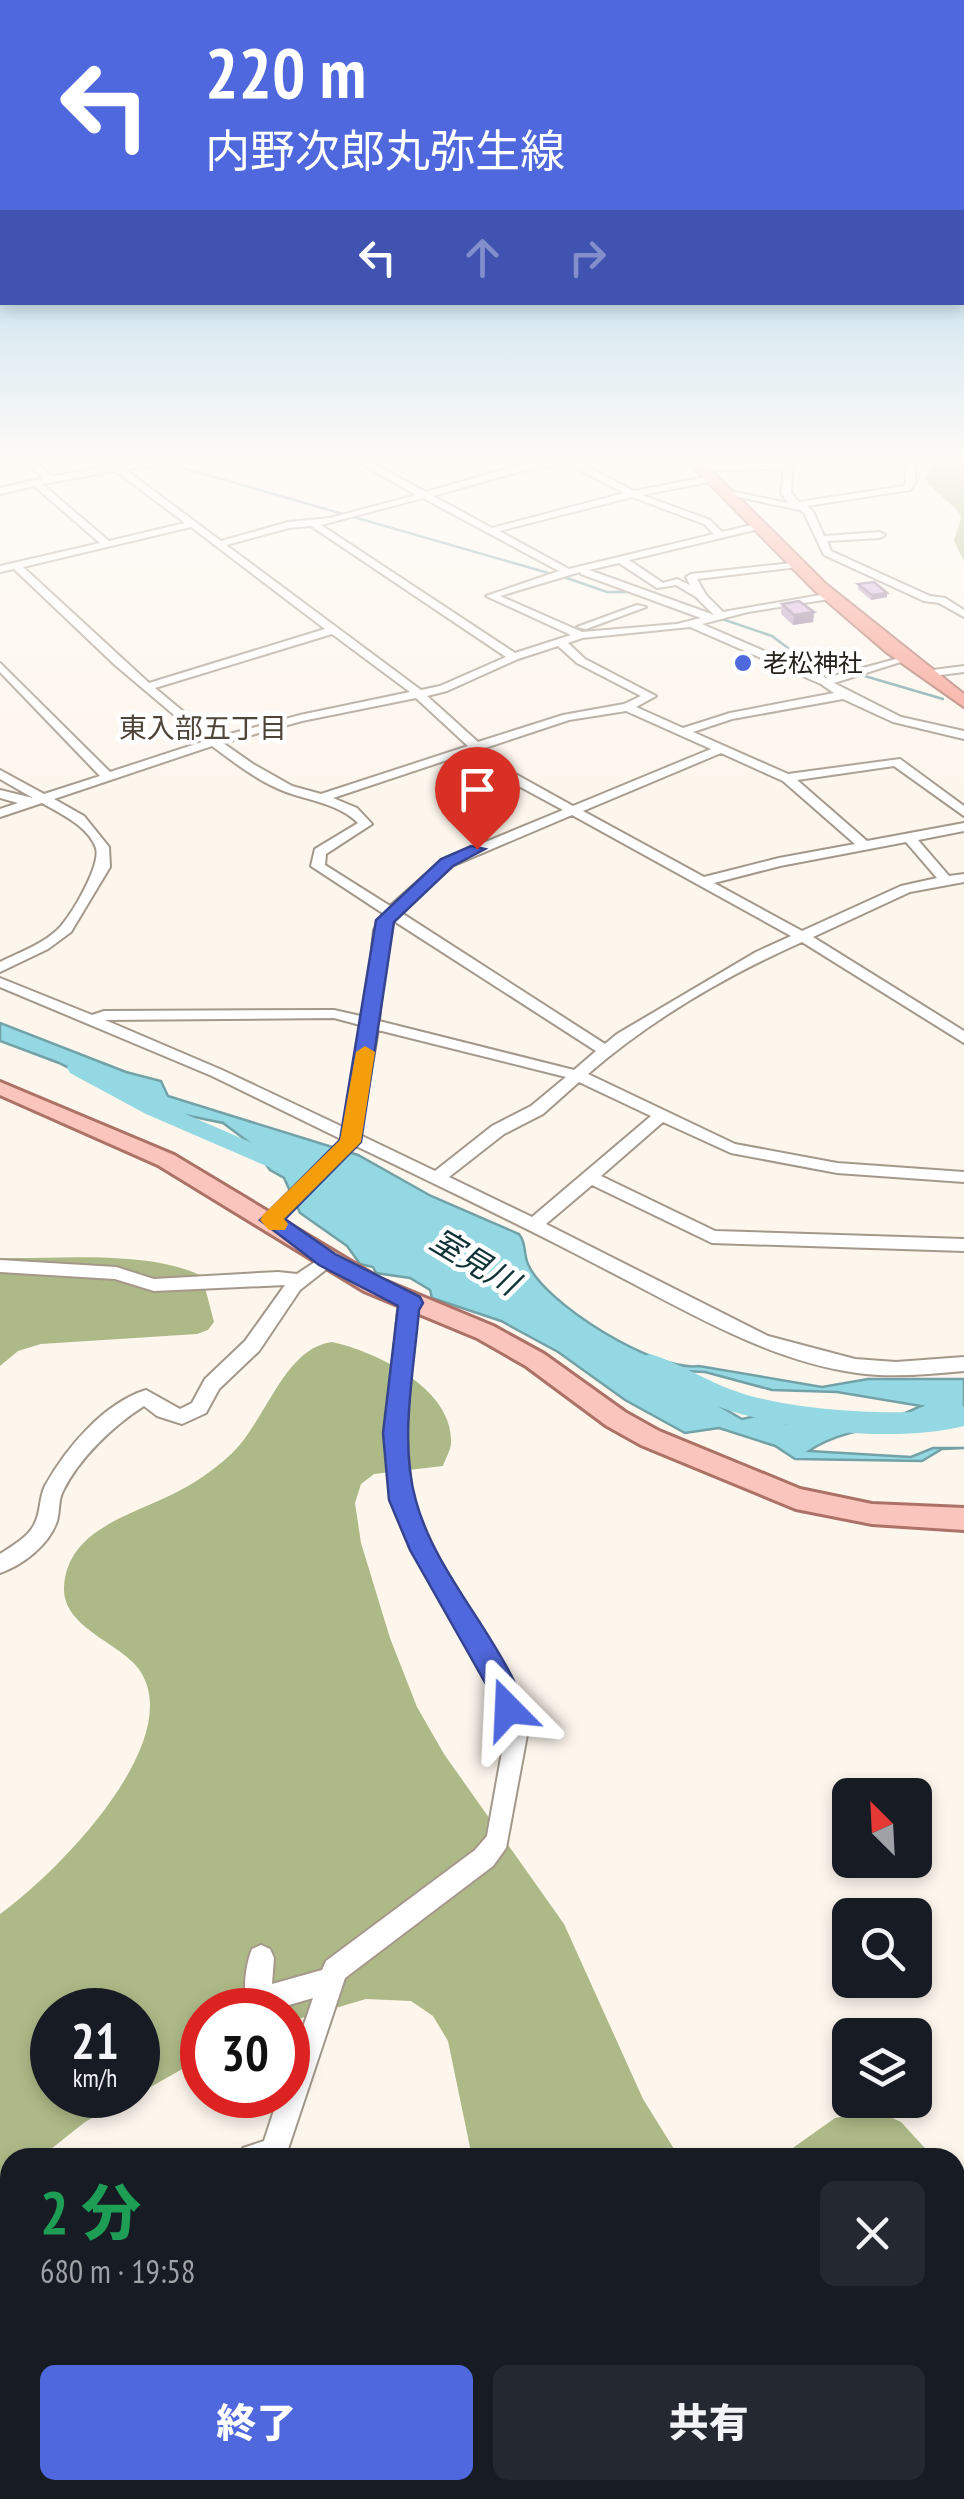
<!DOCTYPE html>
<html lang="ja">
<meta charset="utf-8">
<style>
:root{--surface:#171b24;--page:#242831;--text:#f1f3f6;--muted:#9ea1a6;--accent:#5068dd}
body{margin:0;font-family:"PT Sans Narrow","Noto Sans JP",sans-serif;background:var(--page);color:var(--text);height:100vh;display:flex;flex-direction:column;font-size:38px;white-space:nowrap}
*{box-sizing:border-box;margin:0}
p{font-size:32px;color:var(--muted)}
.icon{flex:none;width:55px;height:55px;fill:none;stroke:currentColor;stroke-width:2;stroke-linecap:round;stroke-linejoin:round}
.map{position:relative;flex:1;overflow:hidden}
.side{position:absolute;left:0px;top:2148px;width:965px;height:352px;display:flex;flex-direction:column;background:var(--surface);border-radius:30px 30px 0 0;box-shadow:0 5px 15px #0003}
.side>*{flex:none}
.banner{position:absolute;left:0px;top:0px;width:965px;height:305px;box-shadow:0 5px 15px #0003;background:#5068dd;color:#fff;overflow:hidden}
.needle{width:65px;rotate:336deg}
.tools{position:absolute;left:832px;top:1778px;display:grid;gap:20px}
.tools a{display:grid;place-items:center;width:100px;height:100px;border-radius:15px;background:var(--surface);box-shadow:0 5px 15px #0003;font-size:50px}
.speed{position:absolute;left:30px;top:1988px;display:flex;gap:20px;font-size:50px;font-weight:700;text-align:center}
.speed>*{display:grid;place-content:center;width:130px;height:130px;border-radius:50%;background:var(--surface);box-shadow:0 5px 15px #0003;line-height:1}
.speed small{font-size:25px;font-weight:400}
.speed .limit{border:15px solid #d22;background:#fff;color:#111}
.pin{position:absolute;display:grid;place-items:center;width:85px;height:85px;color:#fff;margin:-102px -42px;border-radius:50% 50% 50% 0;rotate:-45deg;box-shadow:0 0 10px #0007}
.pin .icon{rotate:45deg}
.me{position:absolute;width:110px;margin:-55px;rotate:339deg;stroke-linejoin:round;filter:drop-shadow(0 0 8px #0008)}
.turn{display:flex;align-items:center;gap:35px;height:210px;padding:0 40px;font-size:45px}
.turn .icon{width:130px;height:130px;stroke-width:2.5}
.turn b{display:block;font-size:70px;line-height:85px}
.lanes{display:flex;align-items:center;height:95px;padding:0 40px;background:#0003;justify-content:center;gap:50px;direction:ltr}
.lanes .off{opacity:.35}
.round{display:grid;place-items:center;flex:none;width:105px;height:105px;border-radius:15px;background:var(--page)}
.headline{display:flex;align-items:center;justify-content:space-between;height:170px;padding:0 40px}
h1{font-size:60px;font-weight:800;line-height:75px;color:#1e9e55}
.primary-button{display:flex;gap:20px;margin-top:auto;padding:20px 40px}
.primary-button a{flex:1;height:115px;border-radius:15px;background:var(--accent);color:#fff;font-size:40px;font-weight:800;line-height:115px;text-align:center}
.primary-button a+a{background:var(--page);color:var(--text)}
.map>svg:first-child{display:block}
</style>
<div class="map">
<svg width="964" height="2499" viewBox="0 0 964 2499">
<rect width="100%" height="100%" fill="#fdf6ed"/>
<polygon fill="#e3f0c0" points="846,457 851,464 869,465 870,477 845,476 845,481 798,479 797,458"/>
<g fill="#adba87">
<path d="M964 457V561L954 541C955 535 961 522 961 516 960 510 931 489 925 479L934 459Z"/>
<path d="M0 1258C60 1259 148 1250 202 1276L214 1322 208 1330 197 1334 41 1344 18 1351 0 1366Z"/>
<path d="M332 1342C375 1351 454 1389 451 1443 451 1450 445 1459 443 1466L374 1474 361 1484 355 1503 361 1543 390 1638 417 1707 444 1754 564 1924 643 2099 679 2157H472L448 2041 433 2016 411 2001 366 1999 288 2022V2010H202V2058L138 2094V2010H52V2095H135L85 2122 41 2157 10 2158V2182L0 2190V1914C54 1876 191 1739 138 1668 118 1642 62 1627 64 1587 67 1530 131 1515 173 1494 192 1485 214 1470 229 1456 266 1423 283 1348 332 1342Z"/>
<polygon points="875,2110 901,2122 933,2157 780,2157 835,2118"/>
<polygon points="955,2183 964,2193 964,2499 448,2499 448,2490 955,2490"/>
</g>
<path fill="#93d8e3" stroke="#72a1a7" stroke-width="2.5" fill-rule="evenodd" d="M0 1023 126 1072 161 1081 168 1096 358 1155 431 1196 519 1234C527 1244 523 1252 528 1264 545 1304 656 1372 699 1366L822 1387 868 1379H964V1408C915 1429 853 1421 809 1451L911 1457 933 1448H964L942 1449 922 1461 795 1459 775 1446 719 1428 685 1433 625 1400 558 1352 501 1321 432 1298 430 1290 410 1278 376 1273 373 1267 360 1264 347 1246 300 1213 284 1178 270 1170 251 1144 223 1123 165 1111 114 1083H98L59 1063 0 1041ZM681 1371 705 1372 772 1390 837 1392 921 1406 894 1418 785 1423 765 1414 742 1419 675 1380Z"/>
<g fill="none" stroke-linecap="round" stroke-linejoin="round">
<g stroke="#72a1a7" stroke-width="2.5">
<polyline points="30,457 54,476"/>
<polyline points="162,462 552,574"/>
<polyline points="561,576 607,592 634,592"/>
<polyline points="719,618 772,636 800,657 943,699"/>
</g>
<g fill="#93d8e3" fill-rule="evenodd">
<polygon points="78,1061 162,1104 294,1161 298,1166 286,1174 278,1171 146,1114 70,1073 67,1068 70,1063"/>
<path d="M650 1354C680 1363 706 1381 735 1391 789 1411 909 1419 964 1406V1426C898 1443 790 1431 725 1409 696 1400 669 1384 641 1371L637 1364 641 1357Z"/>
</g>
<g stroke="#a4988b" stroke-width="4">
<g id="minor">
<path d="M20 457H30L52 476 110 467 99 457H109L120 465 172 457H195L126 470 221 541 288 522 330 518 416 495 349 457H360L426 492C478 478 532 457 587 457L576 461 634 491 711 476 714 481 642 495 710 520 722 532 760 523 763 524V528L629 560 663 583 677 579 690 585 686 577 691 574 802 562 803 564 798 567 697 579 706 595 723 612 832 593 837 596 836 598 748 612 702 624 826 678 907 656V660L834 683 901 717 964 731V739L893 722 843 699 732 719 693 732 788 774 900 759 964 806V816L894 766 797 780 867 841 964 823V831L918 840 949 876 964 874V882L910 892 813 937 964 1031V1043L802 942C726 976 650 1020 588 1074L735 1144 837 1163 964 1172V1182L837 1173 731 1153 663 1122 601 1176 715 1231 964 1239V1251L712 1243 592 1185 546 1224 768 1336 855 1359 896 1362 964 1357V1371C928 1374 892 1378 857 1373 765 1360 684 1309 603 1268 521 1225 439 1186 356 1146L277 1224H265L262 1220 265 1216 343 1140 212 1076 0 987V978L92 1015 104 1011 334 1010 365 1017 374 930 384 914 311 866 315 849 358 823C339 804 311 801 286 792 259 782 235 763 212 746L54 799 84 816 109 847 110 867 71 932 48 949 0 972V962C20 952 46 943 61 926 73 912 101 865 96 848 88 826 61 814 42 803L0 817V809L18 803 0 798V790L33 798 0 779V770L44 794 100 776 0 672V663L110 772 205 741 115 665 14 569 0 572V566L100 543 34 486 0 494V488L43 478ZM566 463 624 493 492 528 433 496 529 469ZM116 471 185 523 109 541 42 484ZM632 497 704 524 714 534 569 569 499 531ZM423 498 559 571 486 596 571 635 515 653 321 525ZM310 526H311L506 657 440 686 421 690 226 545 289 528ZM191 527 325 629 149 683 23 567ZM619 563 657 588 676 585 696 597 714 615 589 570ZM580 572 581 574 701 618 677 624 582 632 500 596ZM690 627 821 684 834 693 730 713 683 728 636 707 656 696 585 659 568 643 582 638ZM332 634 410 692 300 715 215 738 155 688ZM558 646 577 663 641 696 624 704 563 715 478 742 427 696 447 691 518 659ZM416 698 468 746 321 794 292 786 253 764 223 743 302 721ZM626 711 711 749 573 806 510 771 485 748 569 720ZM474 751 502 777 563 810 442 860 390 906 325 865 326 854 372 824 357 808 333 798ZM721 753 783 781 855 844 779 858 704 877 583 811ZM572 815 791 936 756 952 617 1034 605 1044 400 912 452 866ZM906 842 937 878 901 886 802 931 714 883 780 866ZM394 921 596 1051 574 1070 379 1021 388 930ZM334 1018 364 1026 345 1128 222 1070 105 1020ZM378 1030 566 1077 531 1106 492 1126 435 1171 360 1135ZM579 1082 651 1116 532 1217 449 1177 504 1134 543 1114Z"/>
<polygon points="785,457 793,457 791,493 799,502 904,486 906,482 905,457 913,457 916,482 910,490 807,506 813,511 824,536 880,532 885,535 880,538 827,541 831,551 930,596 945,598 964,610 964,617 939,603 924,601 824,555 804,513 800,510 720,493 725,490 788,503 781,493 784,469 699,470 695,467 699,464 784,463"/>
<polygon points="637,605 646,607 586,629 577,627"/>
<polygon points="964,666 964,672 925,677 919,674 925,671"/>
<path d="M327 1254 333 1256 336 1260 333 1264 300 1290 259 1351 219 1389 206 1413 182 1424 157 1416 144 1406C114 1425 79 1458 63 1491 58 1500 60 1511 57 1521 49 1545 23 1565 0 1573V1554C12 1546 29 1537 35 1523 41 1511 39 1498 45 1486 66 1448 104 1403 146 1390L180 1409 192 1403 205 1379 245 1341 285 1285 154 1291 115 1279 0 1272V1260L116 1267 154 1279 278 1272 297 1274Z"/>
<path d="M412 1297 421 1303 416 1311 406 1433 412 1500 428 1540 508 1676 527 1735 506 1848 493 1866 345 1978 285 2158H239L243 2148 264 2141 279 2095H288V2071L313 1998 272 2010H249C242 1994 245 1966 252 1949L261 1945 270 1949 274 1958 272 1984 322 1970 326 1961 475 1850 487 1836 505 1735 490 1685 412 1548 392 1500 386 1433 398 1310 406 1298Z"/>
<polygon points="10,2475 10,2490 27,2490 24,2499 0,2499 0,2479"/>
<polygon points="138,2490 170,2490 166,2499 134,2499"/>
</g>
</g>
<g stroke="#ad7267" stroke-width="6">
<polygon id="major" points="0,1082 174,1155 380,1279 493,1326 544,1354 625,1412 659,1431 800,1489 872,1504 964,1508 964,1530 872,1524 796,1509 641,1445 607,1426 526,1366 477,1338 364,1291 158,1165 0,1095"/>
</g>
<g stroke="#ad7267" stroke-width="4">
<polygon id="highway" points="683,457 698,457 826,584 964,694 964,707 886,652 815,591"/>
</g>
<use href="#minor" fill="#fff" fill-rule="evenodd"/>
<use href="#major" fill="#fac5bc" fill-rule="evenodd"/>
<use href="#highway" fill="#f69e8f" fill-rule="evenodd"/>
</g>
<g fill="#ba9cc1">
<polygon points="858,584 887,593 887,597 871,600 858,589"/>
<polygon points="782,604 814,612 813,622 793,625 781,614"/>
</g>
<g fill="#977f9d">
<polygon points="887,593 887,597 871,600 872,595"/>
<polygon points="814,612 813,622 793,625 794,615"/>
</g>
<g fill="#d8b5e0" stroke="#977f9d" stroke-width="2.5">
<polygon points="874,582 887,593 872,595 858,584"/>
<polygon points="799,601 814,612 794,615 782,604"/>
</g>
<linearGradient id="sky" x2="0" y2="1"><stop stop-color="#86c2e6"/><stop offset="0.57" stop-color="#fefbf7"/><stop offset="1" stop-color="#fefbf7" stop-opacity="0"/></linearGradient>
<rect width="964" height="807" fill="url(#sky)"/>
<path fill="#5068dd" stroke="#344490" stroke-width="2.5" d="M471 846 485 849 453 866 394 922 361 1142 285 1219 335 1254 420 1297 423 1303 419 1310C414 1370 399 1442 416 1501 434 1567 486 1622 515 1683L523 1709 518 1718 508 1722 498 1718 487 1686 410 1550 389 1500 383 1433 398 1306 319 1265 260 1220 340 1140 376 920 441 859Z"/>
<polygon fill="#f59e0b" points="365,1046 375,1052 361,1142 284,1219 288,1224 285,1230 269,1230 260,1220 263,1215 340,1140 356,1052"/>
<circle fill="#5068dd" stroke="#fff" stroke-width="4" cx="743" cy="663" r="10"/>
<g text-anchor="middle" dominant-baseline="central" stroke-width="9" stroke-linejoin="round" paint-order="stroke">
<g font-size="25" fill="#25211c" stroke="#fff" text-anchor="start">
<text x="763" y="663">老松神社</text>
</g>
<g font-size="28" fill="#4e4438" stroke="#fff">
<text x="203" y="727">東入部五丁目</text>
</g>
<g font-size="32" font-style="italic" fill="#0f3237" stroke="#fff">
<text transform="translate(475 1261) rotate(31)">室見川</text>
</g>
</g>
</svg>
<div class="tools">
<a><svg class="needle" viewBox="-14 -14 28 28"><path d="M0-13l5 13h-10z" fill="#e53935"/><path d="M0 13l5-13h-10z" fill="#9ea1a6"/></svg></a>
<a><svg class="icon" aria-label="search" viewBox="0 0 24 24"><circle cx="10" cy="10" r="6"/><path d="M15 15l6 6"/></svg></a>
<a><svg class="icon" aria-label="layers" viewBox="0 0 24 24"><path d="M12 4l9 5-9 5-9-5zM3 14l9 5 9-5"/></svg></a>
</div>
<div class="speed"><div>21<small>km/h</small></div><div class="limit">30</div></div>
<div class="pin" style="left:477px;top:849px;background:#d93025"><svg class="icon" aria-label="arrive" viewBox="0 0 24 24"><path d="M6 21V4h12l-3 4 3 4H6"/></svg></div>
<svg class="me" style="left:508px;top:1709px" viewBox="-20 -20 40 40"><path d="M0-17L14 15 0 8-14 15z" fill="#5068dd" stroke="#fff" stroke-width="4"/></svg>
<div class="banner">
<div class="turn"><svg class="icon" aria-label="left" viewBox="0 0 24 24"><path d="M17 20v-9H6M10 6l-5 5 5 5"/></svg><div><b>220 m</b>内野次郎丸弥生線</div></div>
<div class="lanes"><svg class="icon" aria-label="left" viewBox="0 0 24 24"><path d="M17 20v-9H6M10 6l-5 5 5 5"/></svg><svg class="icon off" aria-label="ahead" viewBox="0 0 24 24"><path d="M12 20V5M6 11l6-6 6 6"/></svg><svg class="icon off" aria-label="right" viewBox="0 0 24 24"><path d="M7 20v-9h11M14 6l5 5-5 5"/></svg></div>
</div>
<section class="side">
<div class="headline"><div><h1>2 分</h1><p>680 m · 19:58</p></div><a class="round"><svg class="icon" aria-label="close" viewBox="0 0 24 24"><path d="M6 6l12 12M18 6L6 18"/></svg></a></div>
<div class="primary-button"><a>終了</a><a>共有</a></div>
</section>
</div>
